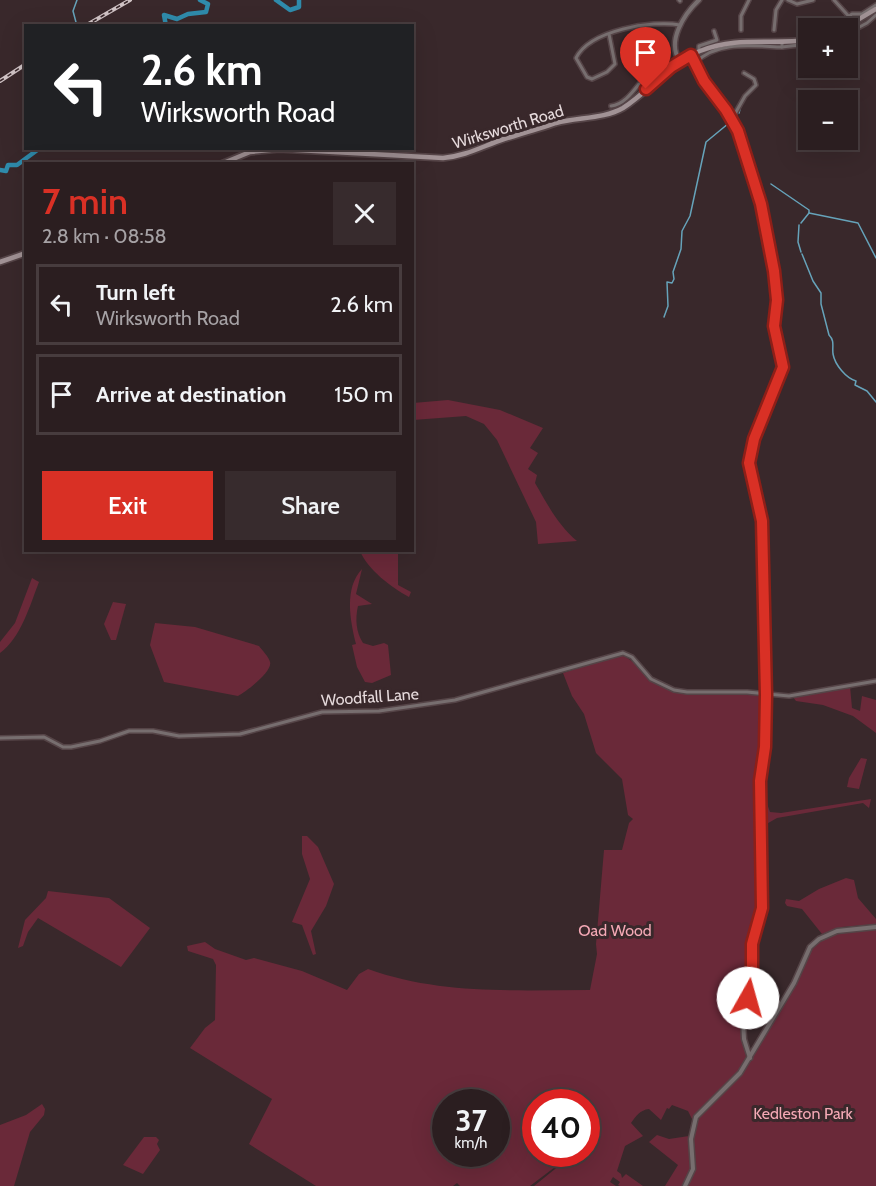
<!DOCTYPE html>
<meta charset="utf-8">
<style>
:root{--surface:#2b1e20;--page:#372b2d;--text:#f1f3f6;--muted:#a6a2a5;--line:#473c3e;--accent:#d93025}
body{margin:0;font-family:Cabin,sans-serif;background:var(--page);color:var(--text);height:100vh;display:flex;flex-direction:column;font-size:22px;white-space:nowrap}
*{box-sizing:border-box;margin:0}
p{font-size:20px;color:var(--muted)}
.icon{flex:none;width:33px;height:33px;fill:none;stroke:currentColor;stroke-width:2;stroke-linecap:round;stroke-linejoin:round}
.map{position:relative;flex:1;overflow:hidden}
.drawer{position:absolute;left:24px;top:162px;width:390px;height:390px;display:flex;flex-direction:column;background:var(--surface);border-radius:0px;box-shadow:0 6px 24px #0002,0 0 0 2px var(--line)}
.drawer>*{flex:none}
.banner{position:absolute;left:24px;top:24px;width:390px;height:126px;border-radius:0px;box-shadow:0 6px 24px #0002,0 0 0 2px var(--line);background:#202124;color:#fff;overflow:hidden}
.buttons{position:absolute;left:798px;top:18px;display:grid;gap:12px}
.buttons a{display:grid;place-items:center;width:60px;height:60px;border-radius:0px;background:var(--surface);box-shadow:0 6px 24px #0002,0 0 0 2px var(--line);font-size:30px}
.speed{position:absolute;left:432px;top:1089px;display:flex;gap:12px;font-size:30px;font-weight:700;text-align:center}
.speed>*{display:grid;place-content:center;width:78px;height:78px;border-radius:50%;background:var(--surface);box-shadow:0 6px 24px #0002,0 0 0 2px var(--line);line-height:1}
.speed small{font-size:15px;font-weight:400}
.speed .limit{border:9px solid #d22;background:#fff;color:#111}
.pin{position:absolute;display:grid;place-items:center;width:51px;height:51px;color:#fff;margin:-62px -26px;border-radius:50% 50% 50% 0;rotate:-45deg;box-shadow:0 0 6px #0007}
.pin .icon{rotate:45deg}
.me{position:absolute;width:66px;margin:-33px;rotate:7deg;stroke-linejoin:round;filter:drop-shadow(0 0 4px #0008)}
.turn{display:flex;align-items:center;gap:21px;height:126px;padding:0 18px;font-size:27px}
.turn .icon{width:78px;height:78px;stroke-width:2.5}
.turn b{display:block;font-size:42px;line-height:51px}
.round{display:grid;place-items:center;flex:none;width:63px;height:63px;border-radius:0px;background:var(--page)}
.summary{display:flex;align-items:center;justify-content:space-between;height:102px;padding:0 18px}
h1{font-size:36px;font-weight:600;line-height:45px;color:var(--accent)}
.button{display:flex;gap:12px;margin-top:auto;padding:12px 18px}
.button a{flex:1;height:69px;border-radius:0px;background:var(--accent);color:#fff;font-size:24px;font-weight:600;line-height:69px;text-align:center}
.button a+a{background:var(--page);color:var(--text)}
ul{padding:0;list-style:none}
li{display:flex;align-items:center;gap:18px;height:81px;margin:0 12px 9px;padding:0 6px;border:3px solid var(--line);border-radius:0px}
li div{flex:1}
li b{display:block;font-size:22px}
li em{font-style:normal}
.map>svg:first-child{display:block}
</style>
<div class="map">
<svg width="876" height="1186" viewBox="0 0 876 1186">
<rect width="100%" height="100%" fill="#39282b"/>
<g fill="#6a2939" fill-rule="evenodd">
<path d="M448 400 500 410 543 428 530 448 538 453 528 469 537 475 535 483C548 505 557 524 577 541L538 544 536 522 497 440 484 424 466 416 413 420V403Z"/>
<path d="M360 551H398V585L411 592 409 597C391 587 368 570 360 551Z"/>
<path d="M362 569 356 594 372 604 358 606C355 619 356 632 363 643L373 646 384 643 388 645 391 675 372 683 365 682 357 667 352 645 356 644C350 620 344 588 362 569Z"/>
<path d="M32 578 39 582C30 605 21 638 0 653V642L15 623Z"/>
<polygon points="113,602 126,604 116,640 111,640 104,624"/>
<path d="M155 623 195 627 259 646C262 650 269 657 270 662 273 671 246 692 238 696L164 682 150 645Z"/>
<path d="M619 655C636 657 647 684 672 691 693 696 750 686 765 698L764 740 760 777 761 904 754 933 742 1036 747 1061 722 1092 701 1109 693 1121 688 1111 672 1105 669 1109 667 1108 661 1120 649 1109C640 1110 636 1116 631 1123L643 1136 625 1146 617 1171 621 1174 622 1178 626 1174 643 1186H620L618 1185 620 1182 613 1177 610 1182 616 1186H534L560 1165 559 1164 530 1186H460L457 1183 453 1186H316L249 1144 272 1099 190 1048 205 1028 215 1020 216 965 213 959 188 951 187 946 205 942 215 949 246 960 254 958 302 971 347 990 359 974 368 969C440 995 516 990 590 990L597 954 596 944 604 850H622L629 823 633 819 628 815 622 779 596 753 584 714 572 696 563 673ZM446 1102H496V1154H446ZM536 1102H586V1154H536Z"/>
<polygon points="850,686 852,708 860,711 862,696 876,700 876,733 853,716 823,705 796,701 793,697"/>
<polygon points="861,758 867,759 859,789 847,787 849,778"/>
<polygon points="765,798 770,812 781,813 871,799 869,808 863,803 777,818 763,826 763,798"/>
<polygon points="302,836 307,836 318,847 334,884 326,906 311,931 316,954 313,955 302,925 292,922 310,879 302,854"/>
<polygon points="846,878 854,880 858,898 876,919 876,924 842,927 822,934 802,909 787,906 785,903 786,899 799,901 819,889"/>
<polygon points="48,891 109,898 150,928 121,967 38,918 28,932 23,946 18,948 25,920 46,898"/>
<polygon points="862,929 876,929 876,1186 688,1186 696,1169 693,1144 697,1119 732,1085 747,1066 801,975 813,946 836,933"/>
<polygon points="42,1104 45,1109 44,1115 30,1132 14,1186 0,1186 0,1125 26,1115"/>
<polygon points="657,1135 669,1139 689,1136 692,1166 683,1186 665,1186 678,1165 649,1142"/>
<polygon points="144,1137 156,1137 159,1140 157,1144 160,1150 143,1174 123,1165"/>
</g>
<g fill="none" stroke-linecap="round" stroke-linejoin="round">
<g stroke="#66a3ba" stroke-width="1.5">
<polyline points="77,0 73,11 77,26"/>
<polyline points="739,113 741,105"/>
<polyline points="771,184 809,210 809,213 858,223 876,258"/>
<polyline points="801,223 809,213"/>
<polyline points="799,225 798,242 801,252"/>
<path d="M802 254 813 281 821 293V304L829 335C835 341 832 346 833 354 835 365 846 378 856 381L855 385 867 391 876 402"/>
<polyline points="664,317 668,306 667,282 672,283 674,279 673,272 681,249 682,231 690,216 706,142 729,123"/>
</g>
<g stroke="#2f8bab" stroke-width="4.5">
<polyline points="276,0 290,10 299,7 299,0"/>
<polyline points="166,26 164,15 177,19 188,14 206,12 208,4 200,0"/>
<polyline points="0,170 6,171 8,165 17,165 40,148"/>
</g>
<g stroke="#554447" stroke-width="6">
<g id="minor">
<polyline points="679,0 680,1"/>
<polyline points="788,0 797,4 813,0"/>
<polyline points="834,0 854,22"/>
<polyline points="831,28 852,14 862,14 876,5"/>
<polyline points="741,30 741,16 749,0"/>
<polyline points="774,30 776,10 782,0"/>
<polyline points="848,33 867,23 876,15"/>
<path d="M609 34 615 64 607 72 592 79 587 77 576 58C590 30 652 20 680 25"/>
<polyline points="803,36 808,35"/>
<polyline points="782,47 808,44"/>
<polyline points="699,51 699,46 717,40 714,31"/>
<path d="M695 63C717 40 754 46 782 47V42"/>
<path d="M611 106C623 105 632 93 639 84L646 89"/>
<polyline points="732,119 745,96 756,85 754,79 744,73"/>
<polyline points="0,738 44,737 63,747 71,747 100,741 129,731 153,731 179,736 240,734 322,712 379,711 455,700 623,653 632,657 651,679 674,690 687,692 747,692 789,696 876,681"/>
</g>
</g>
<g stroke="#554447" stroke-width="7">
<g id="tertiary">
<polyline points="691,55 704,81 726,110 737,131 761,203 774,271 776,300 774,326 783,367 754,439 749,463 762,521 766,695 765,747 760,781 762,908 752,944 752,978 743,1019 744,1039 750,1058"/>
<path d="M680 61C666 42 684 14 699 0"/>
<polyline points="685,1186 693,1169 691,1139 696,1117 740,1073 794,983 810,947 819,939 837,931 876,927"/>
</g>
</g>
<g stroke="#554447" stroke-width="8">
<g id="secondary">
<polyline points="844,28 876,9"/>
<path d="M221 164 250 152 279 149 443 158C466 156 483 146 504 139 521 134 539 129 556 123 577 117 604 119 623 108 650 91 669 63 700 51 738 36 770 45 808 40"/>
<polyline points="0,262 26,253"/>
</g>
</g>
<use href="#minor" stroke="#776e6f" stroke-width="3"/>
<use href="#tertiary" stroke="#776e6f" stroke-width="4"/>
<use href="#secondary" stroke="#a19295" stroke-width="4.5"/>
<g stroke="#d0c3c5" stroke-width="4">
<g id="rail">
<polyline points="85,26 130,0"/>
<polyline points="0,81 26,64"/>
</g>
</g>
<use href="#rail" stroke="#39282b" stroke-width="1.5" stroke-dasharray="4.5" stroke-linecap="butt"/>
</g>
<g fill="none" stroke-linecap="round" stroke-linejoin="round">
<g stroke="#8d1f18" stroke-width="15">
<polyline id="route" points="646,89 671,67 691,55 704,81 726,110 738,131 761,204 774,271 777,300 774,326 783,367 754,439 749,463 762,521 766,695 765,747 760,781 762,908 752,944 752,978 748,998"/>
</g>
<use href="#route" stroke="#d93025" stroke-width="10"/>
</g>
<g text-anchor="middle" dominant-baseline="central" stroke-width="6" stroke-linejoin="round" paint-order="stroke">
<g font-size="16" fill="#e6dadc" stroke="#39282b">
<text transform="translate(508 127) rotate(-17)">Wirksworth Road</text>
<text transform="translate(370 697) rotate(-4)">Woodfall Lane</text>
</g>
<g font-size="16" fill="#f4a8b5" stroke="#39282b">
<text x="615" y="930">Oad Wood</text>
<text x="803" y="1113">Kedleston Park</text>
</g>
</g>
</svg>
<div class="buttons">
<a>+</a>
<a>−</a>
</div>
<div class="speed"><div>37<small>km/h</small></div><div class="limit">40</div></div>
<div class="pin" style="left:646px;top:89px;background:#d93025"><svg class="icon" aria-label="arrive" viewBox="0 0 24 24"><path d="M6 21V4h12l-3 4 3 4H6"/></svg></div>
<svg class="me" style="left:748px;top:998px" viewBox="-20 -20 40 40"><circle r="19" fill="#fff"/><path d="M0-13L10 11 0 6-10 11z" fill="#d93025"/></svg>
<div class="banner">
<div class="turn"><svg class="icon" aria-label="left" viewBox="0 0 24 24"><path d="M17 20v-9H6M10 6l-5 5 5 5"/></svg><div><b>2.6 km</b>Wirksworth Road</div></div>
</div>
<section class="drawer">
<div class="summary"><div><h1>7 min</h1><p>2.8 km · 08:58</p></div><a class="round"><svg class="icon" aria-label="close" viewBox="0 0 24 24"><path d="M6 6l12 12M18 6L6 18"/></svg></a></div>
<ul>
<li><svg class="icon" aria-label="left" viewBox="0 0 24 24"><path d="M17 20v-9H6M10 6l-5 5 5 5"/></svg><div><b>Turn left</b><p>Wirksworth Road</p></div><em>2.6 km</em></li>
<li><svg class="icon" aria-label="arrive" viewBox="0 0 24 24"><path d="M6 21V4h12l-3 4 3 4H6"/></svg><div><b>Arrive at destination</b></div><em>150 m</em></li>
</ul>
<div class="button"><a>Exit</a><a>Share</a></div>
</section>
</div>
